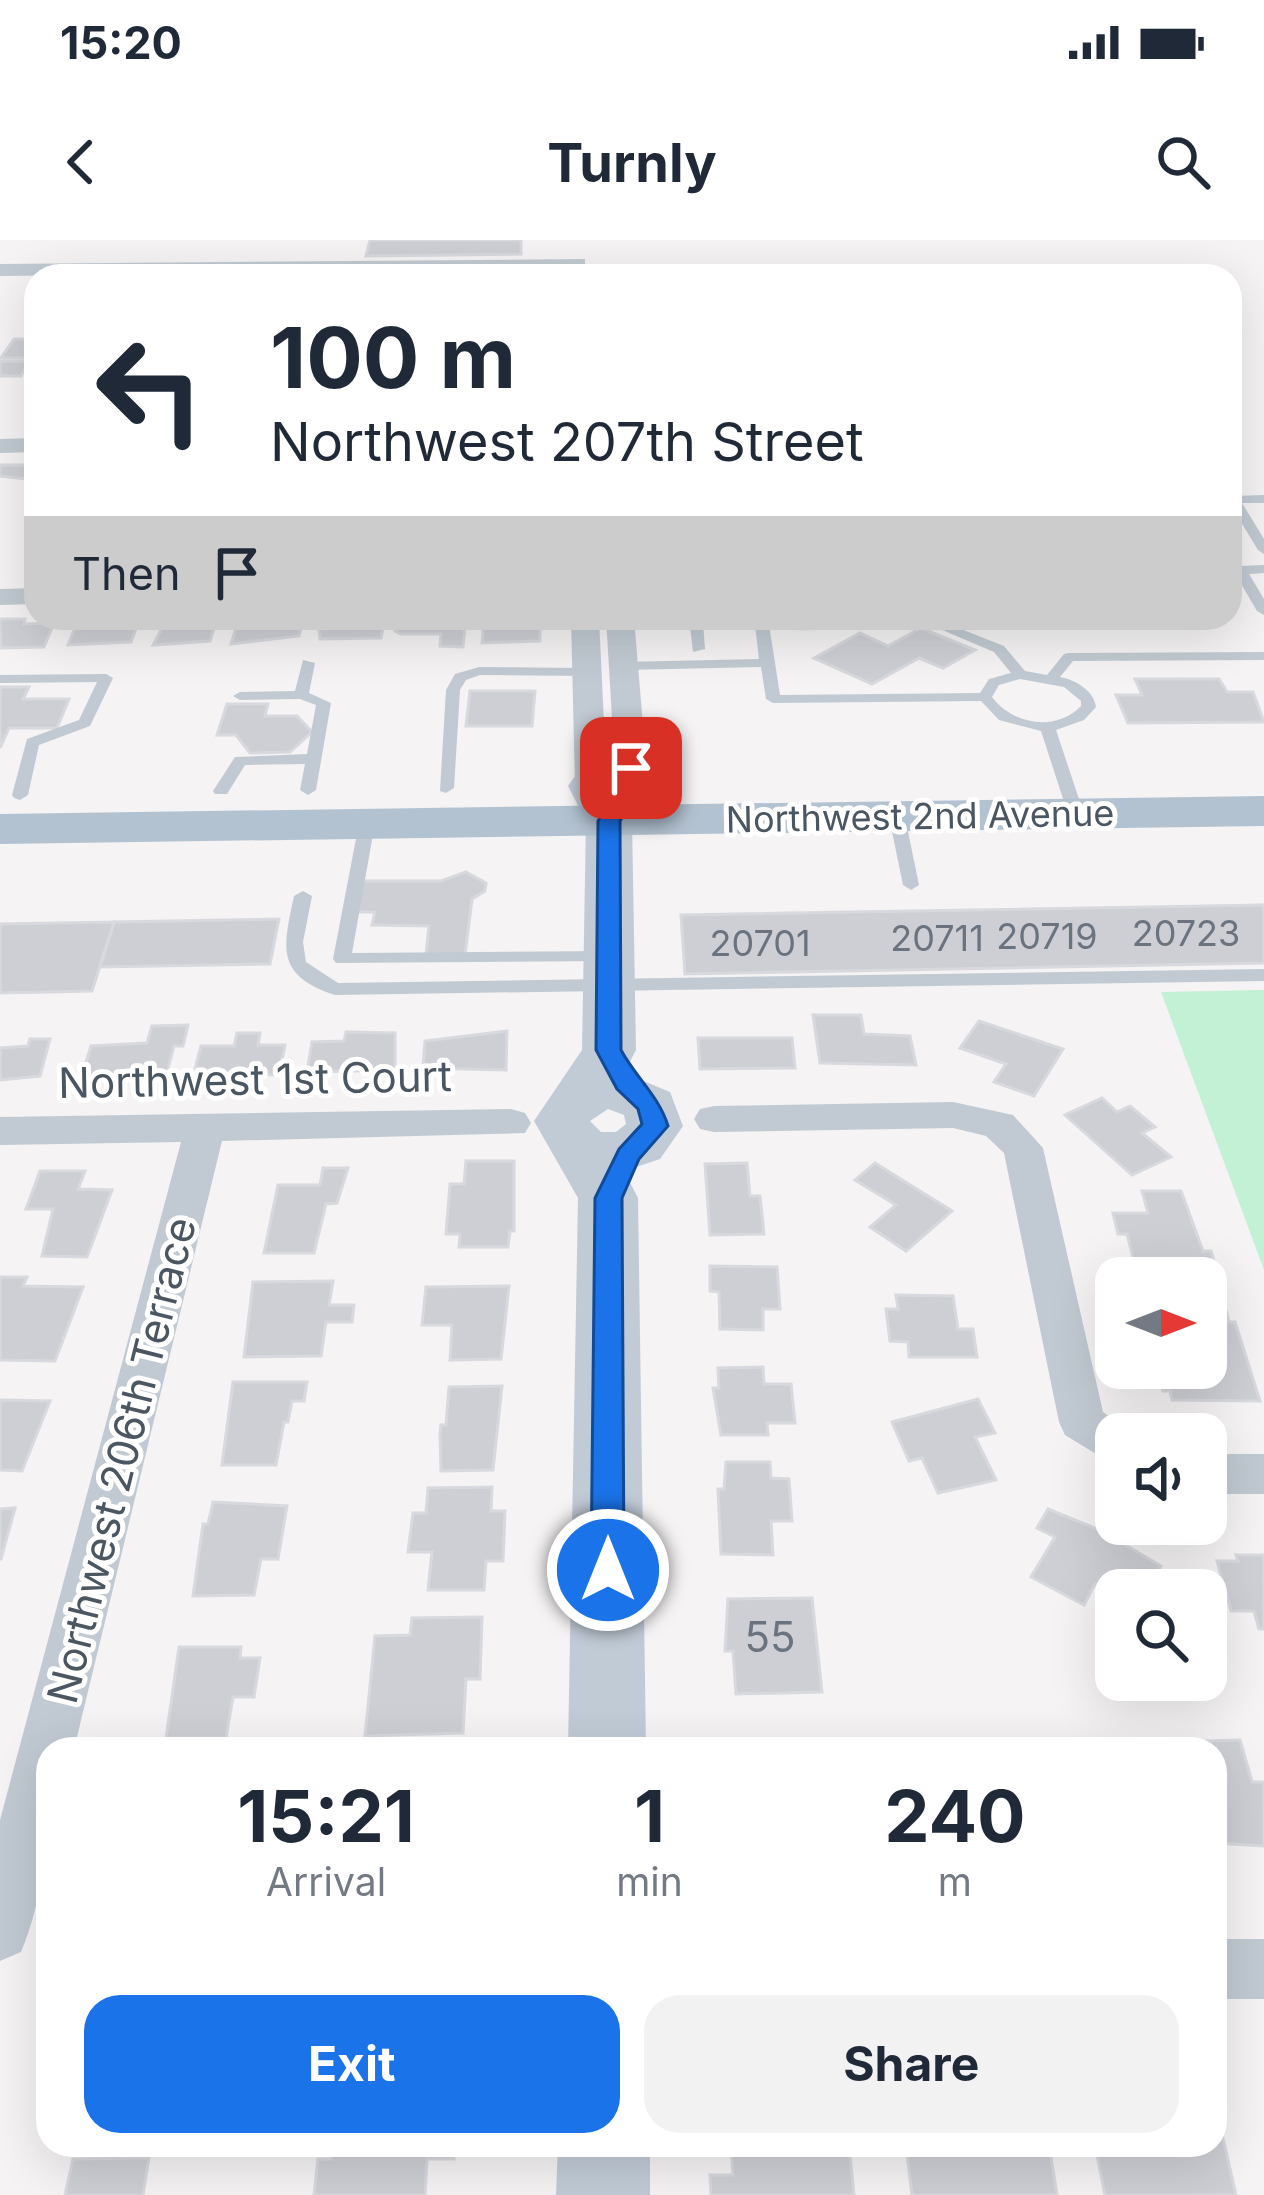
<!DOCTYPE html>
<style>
:root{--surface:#fff;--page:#f2f2f3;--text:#1f2937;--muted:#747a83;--accent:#1a73e8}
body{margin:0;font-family:Inter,sans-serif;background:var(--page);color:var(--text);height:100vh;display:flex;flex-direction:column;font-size:45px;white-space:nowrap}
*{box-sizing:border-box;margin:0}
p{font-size:39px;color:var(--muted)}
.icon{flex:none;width:66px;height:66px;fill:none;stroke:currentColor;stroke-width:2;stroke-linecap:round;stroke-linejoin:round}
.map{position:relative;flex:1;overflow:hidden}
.drawer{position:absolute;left:36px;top:1497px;width:1191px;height:420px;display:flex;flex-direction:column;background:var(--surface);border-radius:36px;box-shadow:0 12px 48px #0002}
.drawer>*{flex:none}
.top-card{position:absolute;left:24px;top:24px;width:1218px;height:366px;border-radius:36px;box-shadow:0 12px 48px #0002;background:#fff;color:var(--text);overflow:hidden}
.needle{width:78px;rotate:90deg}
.controls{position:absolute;left:1095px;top:1017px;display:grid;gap:24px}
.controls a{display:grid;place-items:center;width:132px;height:132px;border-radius:24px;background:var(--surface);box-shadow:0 12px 48px #0002;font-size:60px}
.pin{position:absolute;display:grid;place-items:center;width:102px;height:102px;color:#fff;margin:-51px;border-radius:24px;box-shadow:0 6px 18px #0006}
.me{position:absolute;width:132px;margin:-66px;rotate:0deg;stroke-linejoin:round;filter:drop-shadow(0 0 9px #0008)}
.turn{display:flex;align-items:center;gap:42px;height:252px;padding:0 48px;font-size:54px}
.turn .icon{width:156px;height:156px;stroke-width:2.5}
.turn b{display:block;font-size:84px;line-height:102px}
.then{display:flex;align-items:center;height:114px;padding:0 48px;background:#0003;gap:24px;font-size:45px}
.eta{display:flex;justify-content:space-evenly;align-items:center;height:204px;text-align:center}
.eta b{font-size:72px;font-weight:700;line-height:84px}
.action{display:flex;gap:24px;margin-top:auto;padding:24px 48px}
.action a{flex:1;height:138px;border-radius:36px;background:var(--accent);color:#fff;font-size:48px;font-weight:700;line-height:138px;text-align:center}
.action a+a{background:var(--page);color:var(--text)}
.status{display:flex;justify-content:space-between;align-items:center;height:84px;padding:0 60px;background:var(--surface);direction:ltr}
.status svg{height:33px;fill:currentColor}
header{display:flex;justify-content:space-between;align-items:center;height:156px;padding:0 48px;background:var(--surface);font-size:54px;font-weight:700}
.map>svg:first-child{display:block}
</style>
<div class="status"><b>15:20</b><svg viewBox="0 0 49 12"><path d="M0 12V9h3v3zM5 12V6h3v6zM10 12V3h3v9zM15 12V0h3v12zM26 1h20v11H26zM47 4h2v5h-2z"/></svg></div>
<header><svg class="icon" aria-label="back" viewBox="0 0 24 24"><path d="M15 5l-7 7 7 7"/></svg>Turnly<svg class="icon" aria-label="search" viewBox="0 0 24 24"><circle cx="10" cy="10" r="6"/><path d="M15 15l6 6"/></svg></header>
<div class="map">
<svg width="1264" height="1955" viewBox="0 0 1264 1955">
<rect width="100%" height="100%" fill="#f5f3f3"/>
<polygon fill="#c3f1d5" points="1264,750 1264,1030 1161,752"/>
<g fill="#cdcfd5" stroke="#d7d9de" stroke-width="3">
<polygon points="370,0 521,0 521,14 366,16"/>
<polygon points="14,99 36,99 36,110 28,118 1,118"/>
<polygon points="0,121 36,121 36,127 26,127 21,136 0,136"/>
<polygon points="0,225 36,225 36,240 0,236"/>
<polygon points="217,378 210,401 153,405 166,381"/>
<polygon points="239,378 304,378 299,396 231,404"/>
<polygon points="318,378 385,378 381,398 320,399"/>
<polygon points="397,378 466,378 463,407 440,406 441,394 401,394 395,391"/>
<polygon points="522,378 545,378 540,381 540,401 482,403 484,380"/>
<polygon points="0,379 25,379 24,384 54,383 44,407 1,408"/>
<polygon points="908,379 926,385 801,389 799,380"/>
<polygon points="78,381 117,380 139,381 131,402 68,405"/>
<polygon points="921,388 975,410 943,428 919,418 872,444 814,418 860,393 888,406"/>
<polygon points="1135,439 1219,439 1227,452 1253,452 1264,482 1128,483 1116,455 1142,455"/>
<polygon points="0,447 29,447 23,459 69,459 57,488 9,488 0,508"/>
<polygon points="470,451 535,451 532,486 466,486"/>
<polygon points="227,464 268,464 265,476 297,476 312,492 290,512 250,513 236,495 217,495"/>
<polygon points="466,632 486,643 485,651 472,659 465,715 426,714 429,686 372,685 375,672 356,672 362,641 441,641"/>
<polygon points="1264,665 1264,723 685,734 681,675"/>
<polygon points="279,679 270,724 100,727 114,682"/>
<polygon points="114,682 92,751 0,753 0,684"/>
<polygon points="813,775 861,775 864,794 910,796 916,825 820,823"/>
<polygon points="979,781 1063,809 1034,856 994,842 1006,824 960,808"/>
<polygon points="188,785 183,806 174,806 166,836 82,835 91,806 147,803 152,786"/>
<polygon points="507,791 506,830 423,828 425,801"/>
<polygon points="346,792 395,793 395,830 307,832 312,802 344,801"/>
<polygon points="237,793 260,793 258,805 285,805 279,835 194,833 201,806 234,806"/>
<polygon points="698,798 792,798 795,828 700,829"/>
<polygon points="30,799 50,799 40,836 0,840 0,808 28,806"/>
<polygon points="1102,858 1117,872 1130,866 1155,887 1142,893 1171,917 1132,935 1065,875"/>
<polygon points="466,921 514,921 514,991 510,991 508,1007 459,1007 460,994 446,994 450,944 464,944"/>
<polygon points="747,923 750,956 760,956 764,994 710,995 705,924"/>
<polygon points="875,923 952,971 906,1011 870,987 896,965 855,940"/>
<polygon points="323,928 348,928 337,963 326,964 314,1013 264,1013 278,945 320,945"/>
<polygon points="40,931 85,931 78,949 112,950 87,1017 42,1016 53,969 26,969"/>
<polygon points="1142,951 1181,951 1203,1011 1211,1011 1218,1034 1137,1033 1127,994 1118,994 1113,973 1148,973"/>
<polygon points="710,1026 777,1027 780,1069 763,1069 763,1090 720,1089 719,1052 710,1051"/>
<polygon points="0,1037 27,1037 23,1046 83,1047 55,1121 0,1120"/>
<polygon points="333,1041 329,1065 354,1065 352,1082 326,1082 321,1116 244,1117 253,1042"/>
<polygon points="509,1046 501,1119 450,1120 452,1085 422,1085 426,1047"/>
<polygon points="896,1055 953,1056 958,1089 973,1089 977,1117 909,1117 908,1102 890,1101 886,1069 898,1069"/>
<polygon points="1206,1066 1225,1066 1229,1082 1235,1082 1260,1161 1172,1160 1170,1151 1163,1151 1156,1128 1206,1128"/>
<polygon points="763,1127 764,1144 791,1144 795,1183 767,1183 768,1195 721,1195 713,1148 719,1148 718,1128"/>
<polygon points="233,1142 307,1142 304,1161 292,1161 288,1182 284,1182 276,1225 222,1225"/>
<polygon points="502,1146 493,1230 441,1231 440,1195 441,1185 446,1185 449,1147"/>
<polygon points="978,1159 995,1193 975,1197 996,1240 938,1253 922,1218 909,1221 892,1182"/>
<polygon points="0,1160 50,1161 22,1231 0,1230"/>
<polygon points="726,1222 770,1222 771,1238 789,1239 792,1281 771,1281 773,1315 721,1314 718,1249 724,1249"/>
<polygon points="492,1247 491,1271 505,1271 503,1321 486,1321 484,1350 428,1350 432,1312 408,1312 413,1273 426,1273 428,1248"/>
<polygon points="213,1262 287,1266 278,1319 261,1319 254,1355 193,1356 203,1284 208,1284"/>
<polygon points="15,1268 1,1319 0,1319 0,1269"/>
<polygon points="1048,1269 1102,1291 1161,1326 1148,1350 1116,1350 1116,1355 1095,1344 1084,1365 1031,1337 1055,1297 1037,1288"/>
<polygon points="1236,1315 1264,1315 1264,1389 1259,1389 1254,1371 1231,1371 1217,1321 1238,1321"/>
<polygon points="812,1358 822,1452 736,1454 733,1411 725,1411 728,1359"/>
<polygon points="482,1377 480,1439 466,1439 463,1493 365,1496 375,1396 410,1395 412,1378"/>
<polygon points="179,1407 241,1407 240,1418 260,1418 254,1457 233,1457 226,1498 166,1498"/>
<polygon points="1240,1500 1252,1542 1264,1542 1264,1606 1215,1603 1215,1509 1172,1509 1171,1502"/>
<polygon points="945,1503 981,1509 862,1509 861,1504"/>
<polygon points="1215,1864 1236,1955 1105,1955 1095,1905 1215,1905"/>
<polygon points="332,1905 454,1905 454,1919 427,1919 425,1955 314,1955 318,1919 331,1919"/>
<polygon points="731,1905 849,1905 854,1955 711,1955 710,1935 733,1935"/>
<polygon points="906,1905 1049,1905 1057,1955 912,1955"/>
<polygon points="149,1918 143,1955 65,1955 73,1919"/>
</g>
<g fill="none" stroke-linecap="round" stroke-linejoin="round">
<g fill="#c1cad2" fill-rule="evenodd">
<polygon points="1264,255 1264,263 1242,263 1264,299 1264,314 1258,310 1230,264 1230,257 1234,256"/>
<polygon points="1264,325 1264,333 1249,334 1264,359 1264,375 1257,371 1233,330 1240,326"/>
<path d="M689 378H768L780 455 980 453 989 439 1011 433 994 412 914 378H933L1004 406 1025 431 1047 435 1064 414 1069 413 1264 412V420L1073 421 1060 437C1076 440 1094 451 1096 467L1084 480 1056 490 1084 574 1076 579 1068 574 1041 491 999 480 981 461 773 463 766 459 761 427 623 430 616 426 623 422 759 419 755 385 703 382 705 409 693 412ZM1020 439 1064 447 1081 461V466C1056 492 1013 485 992 457L999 445Z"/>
<polygon points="1047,378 1061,378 1062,381 1055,385"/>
<polygon points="303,420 315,423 309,453 331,463 316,550 308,555 300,550 305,524 245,525 227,554 215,554 213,551 235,517 307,514 316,465 300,459 240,460 233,456 240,452 295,451"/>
<polygon points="479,427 587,428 594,432 587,436 480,435 466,440 460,450 454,548 446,553 440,551 446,450 455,434"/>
<polygon points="106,434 113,438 90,486 39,505 28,555 20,560 14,558 12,555 27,499 79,480 97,442 0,443 0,435"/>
<polygon points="897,572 905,577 919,645 911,650 903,645 889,577"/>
<polygon points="367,578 375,583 352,713 608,711 617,716 608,721 336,723 333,719 359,583"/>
<path d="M303 651 312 656 303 702 306 722 338 743 1264 729V741L335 755C275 735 283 708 294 656Z"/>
</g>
<g fill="#c1cad2" fill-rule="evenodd">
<polygon points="585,19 585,27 578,29 0,36 0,24"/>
<polygon points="36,198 36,212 0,213 0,199"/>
<polygon points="36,348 36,364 0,365 0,349"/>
<polygon points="571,378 599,378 607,546 591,555 575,546"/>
<polygon points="606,378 634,378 648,545 632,554 616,545"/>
<polygon points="953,862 1013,875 1043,908 1103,1172 1133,1194 1116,1194 1116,1226 1065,1195 1059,1182 1004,913 986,896 953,888 714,892 700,889 694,879 700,869 714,866"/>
<path d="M511 869 525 873 531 883 525 893 222 901 74 1509H48C48 1580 49 1645 21 1712L0 1721V1580L181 902 0 905V877Z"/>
<rect x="1206" y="1214" width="58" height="40"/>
<rect x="1215" y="1699" width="49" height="60"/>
</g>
<g fill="#c1cbd6" fill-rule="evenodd">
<path d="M591 532 607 536 632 581 636 810 624 833 670 852 683 886 660 919 624 931 638 958 646 1509H568L578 958 534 881 582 810 586 581 568 546 575 536ZM608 869 624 875 626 884 616 892H601L590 881Z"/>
<polygon points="558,1905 650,1905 650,1955 556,1955"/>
</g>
<polygon fill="#b3c2d1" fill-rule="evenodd" points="1264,556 1264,586 0,604 0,574"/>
</g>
<path fill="#1a73e8" stroke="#114b97" stroke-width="3" d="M623 524H638L642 545 620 581 621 810C636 838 659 856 668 886L639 919 622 958 624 1330 619 1340H596L591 1330 595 958 619 909 642 884 638 869 617 849 596 810 598 581 622 545Z"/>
<g text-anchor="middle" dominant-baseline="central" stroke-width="10" stroke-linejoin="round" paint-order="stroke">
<g font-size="36" fill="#4a5661" stroke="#fff">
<text transform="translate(920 576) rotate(-1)">Northwest 2nd Avenue</text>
</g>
<g font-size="36" fill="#6b747e">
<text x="1186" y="693">20723</text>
<text x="1047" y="696">20719</text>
<text x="937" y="698">20711</text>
<text x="760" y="703">20701</text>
</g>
<g font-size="42" fill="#4a5661" stroke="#fff">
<text transform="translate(255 839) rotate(-1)">Northwest 1st Court</text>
<text transform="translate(121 1220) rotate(-76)">Northwest 206th Terrace</text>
</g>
<g font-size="42" fill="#6b747e">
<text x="770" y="1396">55</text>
</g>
</g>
</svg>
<div class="controls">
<a><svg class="needle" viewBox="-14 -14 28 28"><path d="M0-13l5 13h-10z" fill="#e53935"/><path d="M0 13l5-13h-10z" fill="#747a83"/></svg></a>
<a><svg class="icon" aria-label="sound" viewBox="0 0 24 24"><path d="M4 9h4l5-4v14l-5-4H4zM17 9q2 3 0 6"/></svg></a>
<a><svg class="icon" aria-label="search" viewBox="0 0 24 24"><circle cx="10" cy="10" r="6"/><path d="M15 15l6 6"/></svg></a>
</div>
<div class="pin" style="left:631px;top:528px;background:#d93025"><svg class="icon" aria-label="arrive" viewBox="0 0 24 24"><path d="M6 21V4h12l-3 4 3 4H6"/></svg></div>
<svg class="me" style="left:608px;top:1330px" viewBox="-20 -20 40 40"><circle r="17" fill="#1a73e8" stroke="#fff" stroke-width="3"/><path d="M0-11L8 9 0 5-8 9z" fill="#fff"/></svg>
<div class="top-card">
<div class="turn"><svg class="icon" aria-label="left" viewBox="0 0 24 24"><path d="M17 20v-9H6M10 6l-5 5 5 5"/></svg><div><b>100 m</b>Northwest 207th Street</div></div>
<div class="then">Then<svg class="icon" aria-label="arrive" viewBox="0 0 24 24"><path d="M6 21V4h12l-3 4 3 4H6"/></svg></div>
</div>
<section class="drawer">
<div class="eta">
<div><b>15:21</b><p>Arrival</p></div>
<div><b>1</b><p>min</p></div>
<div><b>240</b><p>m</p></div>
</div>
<div class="action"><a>Exit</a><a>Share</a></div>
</section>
</div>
